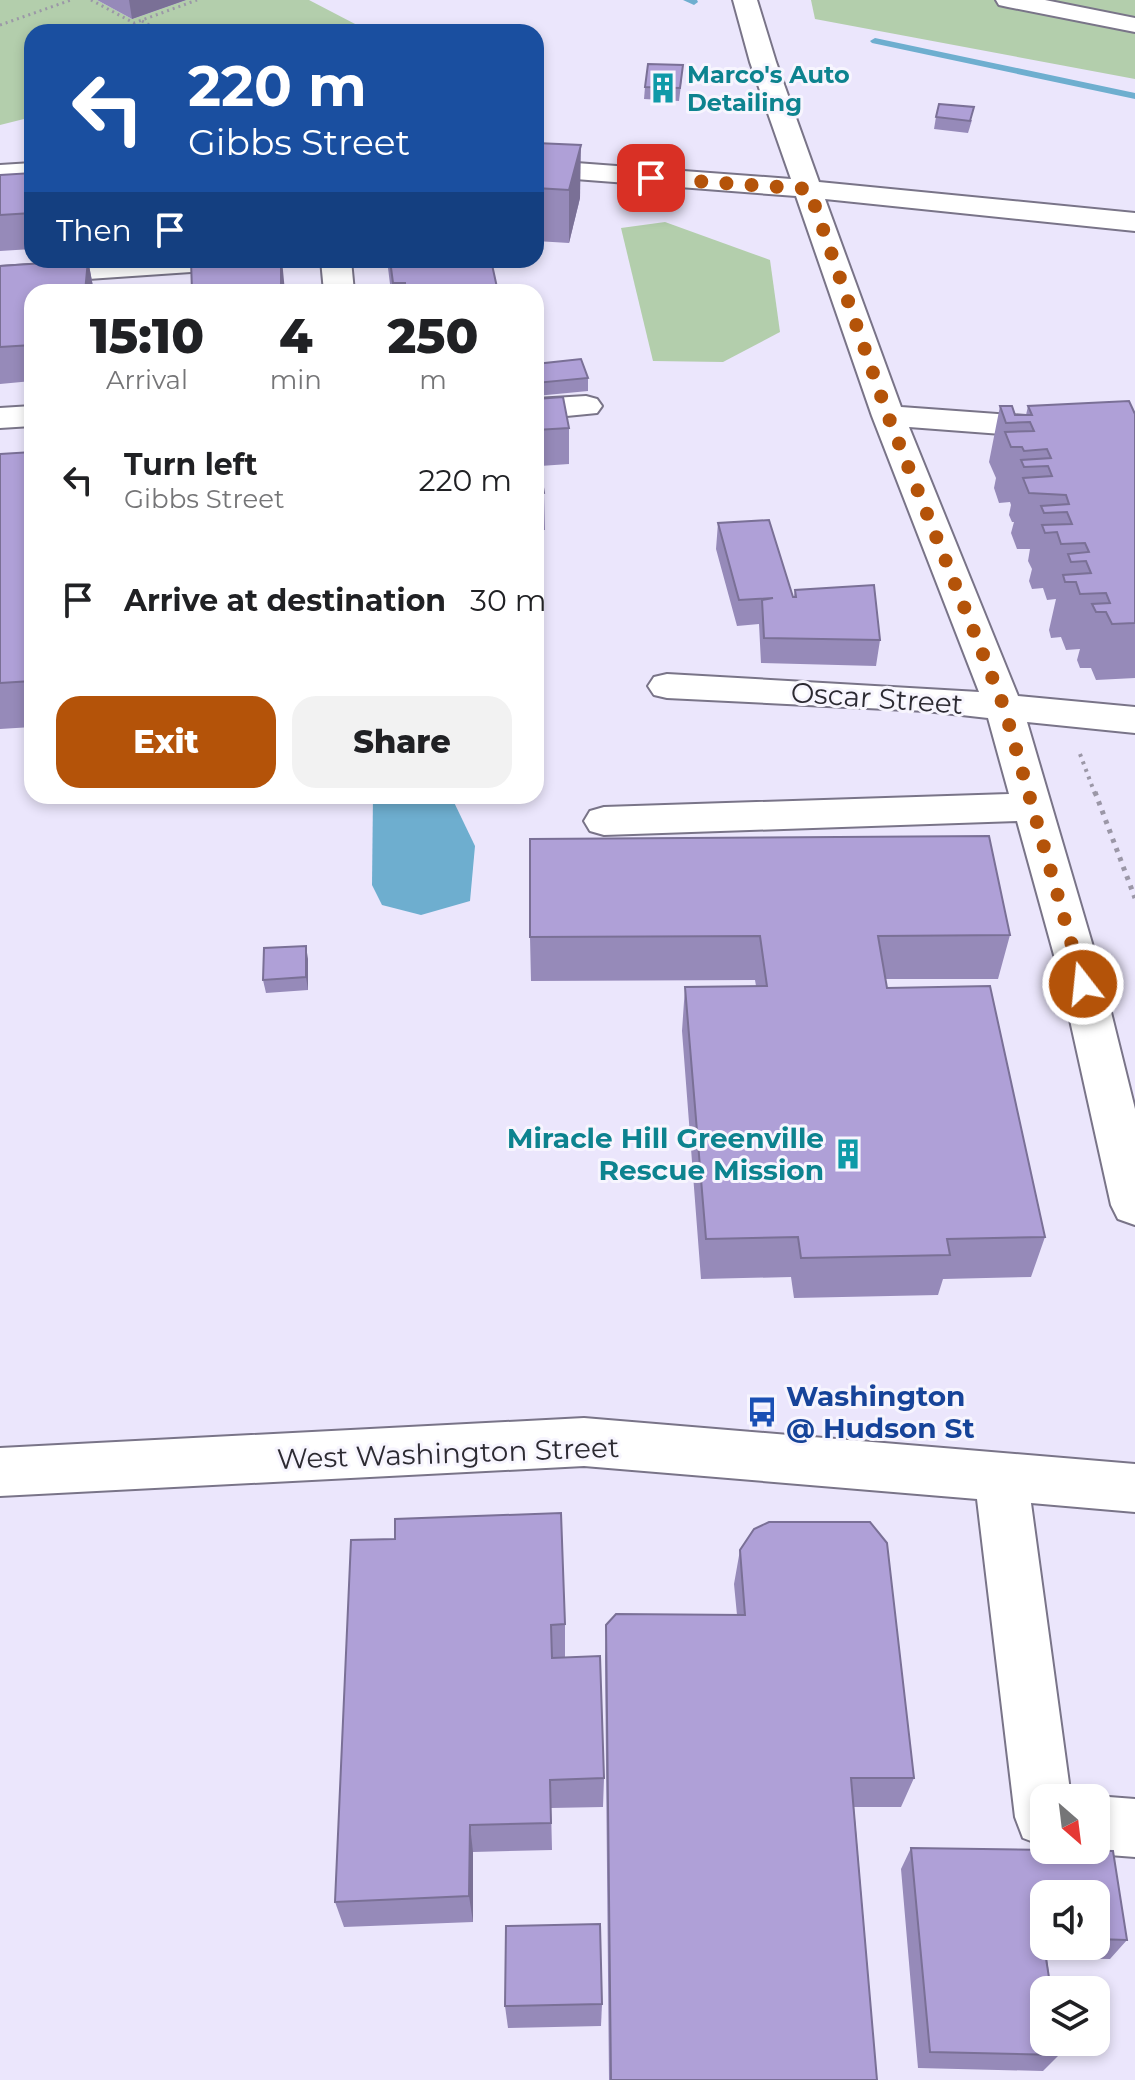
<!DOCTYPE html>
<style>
:root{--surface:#fff;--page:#f2f2f2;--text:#202124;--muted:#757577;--accent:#b45309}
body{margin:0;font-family:Montserrat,sans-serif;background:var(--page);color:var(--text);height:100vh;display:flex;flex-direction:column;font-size:30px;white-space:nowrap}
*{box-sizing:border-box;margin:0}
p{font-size:26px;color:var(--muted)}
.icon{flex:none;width:44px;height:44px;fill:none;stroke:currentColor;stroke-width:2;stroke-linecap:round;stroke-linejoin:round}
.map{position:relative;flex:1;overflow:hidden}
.side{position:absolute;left:24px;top:284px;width:520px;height:520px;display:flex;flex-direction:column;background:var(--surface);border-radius:24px;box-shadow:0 4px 12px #0003}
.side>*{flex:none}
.top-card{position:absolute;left:24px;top:24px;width:520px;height:244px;border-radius:24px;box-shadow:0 4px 12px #0003;background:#1a4fa0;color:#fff;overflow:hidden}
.needle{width:52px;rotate:152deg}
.fabs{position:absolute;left:1030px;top:1784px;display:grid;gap:16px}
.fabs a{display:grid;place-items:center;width:80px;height:80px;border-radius:16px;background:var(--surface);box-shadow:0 4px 12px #0003;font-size:40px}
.pin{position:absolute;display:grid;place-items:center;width:68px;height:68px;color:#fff;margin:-34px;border-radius:16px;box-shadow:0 4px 12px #0006}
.me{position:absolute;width:88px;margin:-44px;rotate:344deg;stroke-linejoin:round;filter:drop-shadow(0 0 6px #0008)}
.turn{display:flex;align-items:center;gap:28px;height:168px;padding:0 32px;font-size:36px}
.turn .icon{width:104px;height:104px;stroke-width:2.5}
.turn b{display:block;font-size:56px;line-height:68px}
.then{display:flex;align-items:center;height:76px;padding:0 32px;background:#0003;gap:16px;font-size:30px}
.eta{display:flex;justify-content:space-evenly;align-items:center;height:136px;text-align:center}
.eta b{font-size:48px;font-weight:800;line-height:56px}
.cta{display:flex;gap:16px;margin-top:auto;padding:16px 32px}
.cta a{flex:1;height:92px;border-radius:24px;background:var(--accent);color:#fff;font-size:32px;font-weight:800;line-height:92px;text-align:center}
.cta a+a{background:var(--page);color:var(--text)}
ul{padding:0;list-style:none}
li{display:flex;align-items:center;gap:24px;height:120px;padding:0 32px}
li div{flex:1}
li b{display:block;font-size:30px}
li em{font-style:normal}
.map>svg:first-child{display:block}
</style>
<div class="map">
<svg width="1135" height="2080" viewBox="0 0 1135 2080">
<rect width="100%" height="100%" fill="#ebe6fc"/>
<g fill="#b3ceac">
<polygon points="0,0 97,0 132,19 186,0 309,0 357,25 354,32 32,32 32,117 0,125"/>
<polygon points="811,0 1135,0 1135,79 815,19"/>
<polygon points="665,222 770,260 780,332 723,362 653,361 621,228"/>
</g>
<polygon fill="#6eaecf" points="373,796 451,796 475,846 470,901 421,915 382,905 372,885"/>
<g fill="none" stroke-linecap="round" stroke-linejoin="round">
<g fill="#6eaecf" fill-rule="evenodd">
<polygon points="683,0 697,0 698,2 694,5"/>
<polygon points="875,38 1135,93 1135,99 872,43 870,41"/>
</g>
<g stroke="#797488" stroke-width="4">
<g id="minor">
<polygon points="733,0 757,0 776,62 819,182 1135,213 1135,231 825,199 901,407 1135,424 1135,444 909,427 1018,696 1135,707 1135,733 1027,722 1104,984 1135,1109 1135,1225 1118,1219 1111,1205 1062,984 1017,821 604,835 590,831 584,821 590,811 604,807 1009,794 988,718 926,711 667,698 654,695 648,686 654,677 667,674 979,692 872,416 796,196 536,176 536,160 791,179 750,62"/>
<polygon points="996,0 1045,0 1135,18 1135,32 1008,7 999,5"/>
<polygon points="32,163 32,179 0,181 0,165"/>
<polygon points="106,260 250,260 245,266 235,269 0,285 0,267"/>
<polygon points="321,260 351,260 354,292 324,292"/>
<polygon points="586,396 597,399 602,406 597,413 536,419 536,399"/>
<polygon points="32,406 32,426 0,428 0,408"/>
<polygon points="584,1418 1135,1464 1135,1512 1031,1503 1071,1798 1044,1798 1044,1846 1023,1838 1015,1817 977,1499 584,1466 0,1496 0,1448"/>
<polygon points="1096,1796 1135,1799 1135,1857 1096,1854 1085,1850 1096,1850 1096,1798 1090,1798"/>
</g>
</g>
<g stroke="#9b97a7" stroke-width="3" stroke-dasharray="2 4" stroke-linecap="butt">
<polyline points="91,0 134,23 197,0"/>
<polyline points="142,21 163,32"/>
<polyline points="0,25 71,0"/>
</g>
<polyline stroke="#9b97a7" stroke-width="4" stroke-dasharray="3 5" stroke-linecap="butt" points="1080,754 1095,794"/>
<polyline stroke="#9b97a7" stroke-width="5" stroke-dasharray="4 6" stroke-linecap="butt" points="1095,792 1135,898"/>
<use href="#minor" fill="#fff" fill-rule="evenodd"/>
</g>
<g fill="#968ab9" fill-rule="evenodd">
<polygon points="97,0 186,0 132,19"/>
<polygon points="682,77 679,101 644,99 645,87"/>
<polygon points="936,117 972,120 968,133 934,129"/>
<polygon points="536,143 580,198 569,243 536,241"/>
<polygon points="32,173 32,249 0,251 0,175"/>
<polygon points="88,260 94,292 32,292 32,381 0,384 0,266"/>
<polygon points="387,260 491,260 498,292 391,292"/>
<polygon points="536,364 588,378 588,391 536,396"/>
<polygon points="536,399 569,428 569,464 540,466 544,493 545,530 536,530"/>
<polygon points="1000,406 1015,415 1026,415 1028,406 1135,414 1135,678 1096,680 1091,668 1080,668 1077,660 1080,649 1066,650 1061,637 1051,638 1049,630 1056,599 1047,600 1043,588 1032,589 1029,581 1032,569 1028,561 1030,549 1017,549 1011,533 1014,522 1012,522 1009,515 1011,505 1010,502 999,503 994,488 996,478 989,462"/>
<polygon points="32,452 32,727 0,729 0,454"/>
<polygon points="718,523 794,597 795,590 880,640 876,666 761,663 759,624 737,626 716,549"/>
<polygon points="1010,935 998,979 885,979 887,988 1045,1237 1031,1277 943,1279 938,1295 794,1298 791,1277 701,1279 682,1031 685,987 756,986 755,980 531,981 530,937"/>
<polygon points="308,959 308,990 266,993 263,980"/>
<polygon points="351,1540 565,1624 565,1657 604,1778 603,1807 551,1808 552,1850 473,1852 473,1922 344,1927 335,1902"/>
<polygon points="740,1550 914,1778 901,1807 854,1807 877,2080 609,2080 605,1658 606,1625 737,1615 734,1584"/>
<path d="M911 1848 1113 1851 1127 1940 1110 1959 1047 1958 1051 1990H1044V2042H1057L1059 2055 1043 2071 918 2068 901 1869ZM1044 1894H1096V1946H1044Z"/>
<polygon points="602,2004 601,2026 508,2028 505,2006"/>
</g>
<g fill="#7a7096">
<polygon points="129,0 186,0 132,19"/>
<polygon points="581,145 580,198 569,243 569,190"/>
<polygon points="88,260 94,292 85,292"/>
<polygon points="281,260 282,260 285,292 281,292"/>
<polygon points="306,946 308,959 308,990 306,977"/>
<polygon points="470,1825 473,1852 473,1922 469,1896"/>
</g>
<g fill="#afa0d7" stroke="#7a7096" stroke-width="2">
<polygon points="648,64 683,65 680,88 645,87"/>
<polygon points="939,104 974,107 970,121 936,117"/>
<polygon points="536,143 581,145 569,190 536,188 537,184 536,184"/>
<polygon points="32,173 32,213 0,215 0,175"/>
<polygon points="88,260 85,292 32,292 32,345 0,347 0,266"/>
<polygon points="191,260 281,260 281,292 192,292"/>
<polygon points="390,260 491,260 498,292 405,292 405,283 393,283"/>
<polygon points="581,359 588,378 536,383 536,364"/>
<polygon points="563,397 569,428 536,430 536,399"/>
<polygon points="1129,401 1135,414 1135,623 1112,624 1106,612 1096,612 1092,604 1110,603 1106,593 1080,594 1076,582 1065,582 1063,575 1091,573 1086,561 1071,562 1068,554 1089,552 1085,543 1061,544 1057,532 1045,533 1042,525 1072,524 1067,512 1044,513 1041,506 1069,504 1066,495 1029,493 1023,478 1052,476 1048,466 1024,467 1021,460 1051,458 1047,449 1024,451 1022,447 1011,447 1005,432 1034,431 1030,422 1006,423 1000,406 1012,406 1015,415 1032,415 1028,406"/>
<polygon points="536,447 544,493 536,494"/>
<polygon points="32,452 32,681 0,683 0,454"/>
<polygon points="769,520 793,597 796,597 795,590 874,585 880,640 764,638 762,600 773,598 739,600 718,523"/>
<polygon points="989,836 1010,935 878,936 887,988 990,986 1045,1237 947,1239 950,1255 801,1258 798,1237 706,1239 685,987 767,986 760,936 530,937 530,839"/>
<polygon points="306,946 306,977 263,980 264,948"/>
<polygon points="561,1513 565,1624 551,1625 552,1658 600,1656 604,1778 550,1780 551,1823 470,1825 469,1896 335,1902 351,1540 395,1539 395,1519"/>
<polygon points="769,1522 870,1522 887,1543 914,1778 851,1778 877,2080 611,2080 606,1625 616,1614 745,1615 740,1550 754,1529"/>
<polygon points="911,1848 1113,1851 1127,1940 1096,1939 1096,1894 1044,1894 1044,1946 1051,1990 1044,1990 1044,2042 1057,2042 1059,2055 930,2052"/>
<polygon points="600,1924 602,2004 505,2006 506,1926"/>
</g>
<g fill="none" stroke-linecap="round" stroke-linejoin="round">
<polyline stroke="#b45309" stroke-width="14" stroke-dasharray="0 25.2" points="651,178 809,189 888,416 1004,707 1083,984"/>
</g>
<defs>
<g id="building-bare" transform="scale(2.4)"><path d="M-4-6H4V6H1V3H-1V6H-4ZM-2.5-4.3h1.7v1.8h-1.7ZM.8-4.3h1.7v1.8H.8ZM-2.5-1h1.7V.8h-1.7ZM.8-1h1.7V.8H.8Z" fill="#0f9aa8" stroke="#f7f5fe" stroke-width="2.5" paint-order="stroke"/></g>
<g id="bus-bare" transform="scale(2.4)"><path d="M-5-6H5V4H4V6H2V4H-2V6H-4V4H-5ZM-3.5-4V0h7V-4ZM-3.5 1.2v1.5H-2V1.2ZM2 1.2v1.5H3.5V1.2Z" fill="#1a4fb4" stroke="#f7f5fe" stroke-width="2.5" paint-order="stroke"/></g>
</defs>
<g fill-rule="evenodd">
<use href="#building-bare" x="663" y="88"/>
<use href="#building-bare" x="848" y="1154"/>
<use href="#bus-bare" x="762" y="1412"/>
</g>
<g text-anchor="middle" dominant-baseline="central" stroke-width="6" stroke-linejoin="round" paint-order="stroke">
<g font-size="24" font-weight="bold" fill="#0d838f" stroke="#f7f5fe" text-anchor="start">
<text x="687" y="74">Marco's Auto<tspan x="687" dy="28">Detailing</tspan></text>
</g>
<g font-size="28" fill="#2c2a32" stroke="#f7f5fe">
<text transform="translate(877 698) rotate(4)">Oscar Street</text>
<text transform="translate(448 1453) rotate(-2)">West Washington Street</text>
</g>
<g font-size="28" font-weight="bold" fill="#0d838f" stroke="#f7f5fe" text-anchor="end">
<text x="824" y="1138">Miracle Hill Greenville<tspan x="824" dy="32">Rescue Mission</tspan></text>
</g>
<g font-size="28" font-weight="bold" fill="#164399" stroke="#f7f5fe" text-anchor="start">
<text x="786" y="1396">Washington<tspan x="786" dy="32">@ Hudson St</tspan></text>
</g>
</g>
</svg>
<div class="fabs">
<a><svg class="needle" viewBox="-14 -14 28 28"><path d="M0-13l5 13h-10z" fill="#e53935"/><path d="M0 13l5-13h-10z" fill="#757577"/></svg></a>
<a><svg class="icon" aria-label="sound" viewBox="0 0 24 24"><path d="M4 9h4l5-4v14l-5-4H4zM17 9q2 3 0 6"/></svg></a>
<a><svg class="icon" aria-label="layers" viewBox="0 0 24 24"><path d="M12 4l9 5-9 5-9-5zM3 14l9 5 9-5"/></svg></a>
</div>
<div class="pin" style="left:651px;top:178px;background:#d93025"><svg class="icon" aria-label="arrive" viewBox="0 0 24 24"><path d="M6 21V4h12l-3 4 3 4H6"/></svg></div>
<svg class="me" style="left:1083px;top:984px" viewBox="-20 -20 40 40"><circle r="17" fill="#b45309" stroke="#fff" stroke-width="3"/><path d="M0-11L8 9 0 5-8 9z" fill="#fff"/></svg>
<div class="top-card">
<div class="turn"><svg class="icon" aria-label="left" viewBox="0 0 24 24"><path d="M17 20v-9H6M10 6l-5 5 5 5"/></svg><div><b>220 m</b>Gibbs Street</div></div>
<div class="then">Then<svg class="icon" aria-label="arrive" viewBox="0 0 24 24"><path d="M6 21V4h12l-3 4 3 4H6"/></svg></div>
</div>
<section class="side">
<div class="eta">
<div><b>15:10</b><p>Arrival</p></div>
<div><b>4</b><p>min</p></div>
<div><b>250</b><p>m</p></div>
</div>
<ul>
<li><svg class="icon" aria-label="left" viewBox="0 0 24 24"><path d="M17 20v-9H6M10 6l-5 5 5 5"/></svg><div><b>Turn left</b><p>Gibbs Street</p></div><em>220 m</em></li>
<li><svg class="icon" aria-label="arrive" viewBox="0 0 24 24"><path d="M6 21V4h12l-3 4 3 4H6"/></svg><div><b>Arrive at destination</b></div><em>30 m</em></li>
</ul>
<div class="cta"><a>Exit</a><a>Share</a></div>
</section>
</div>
